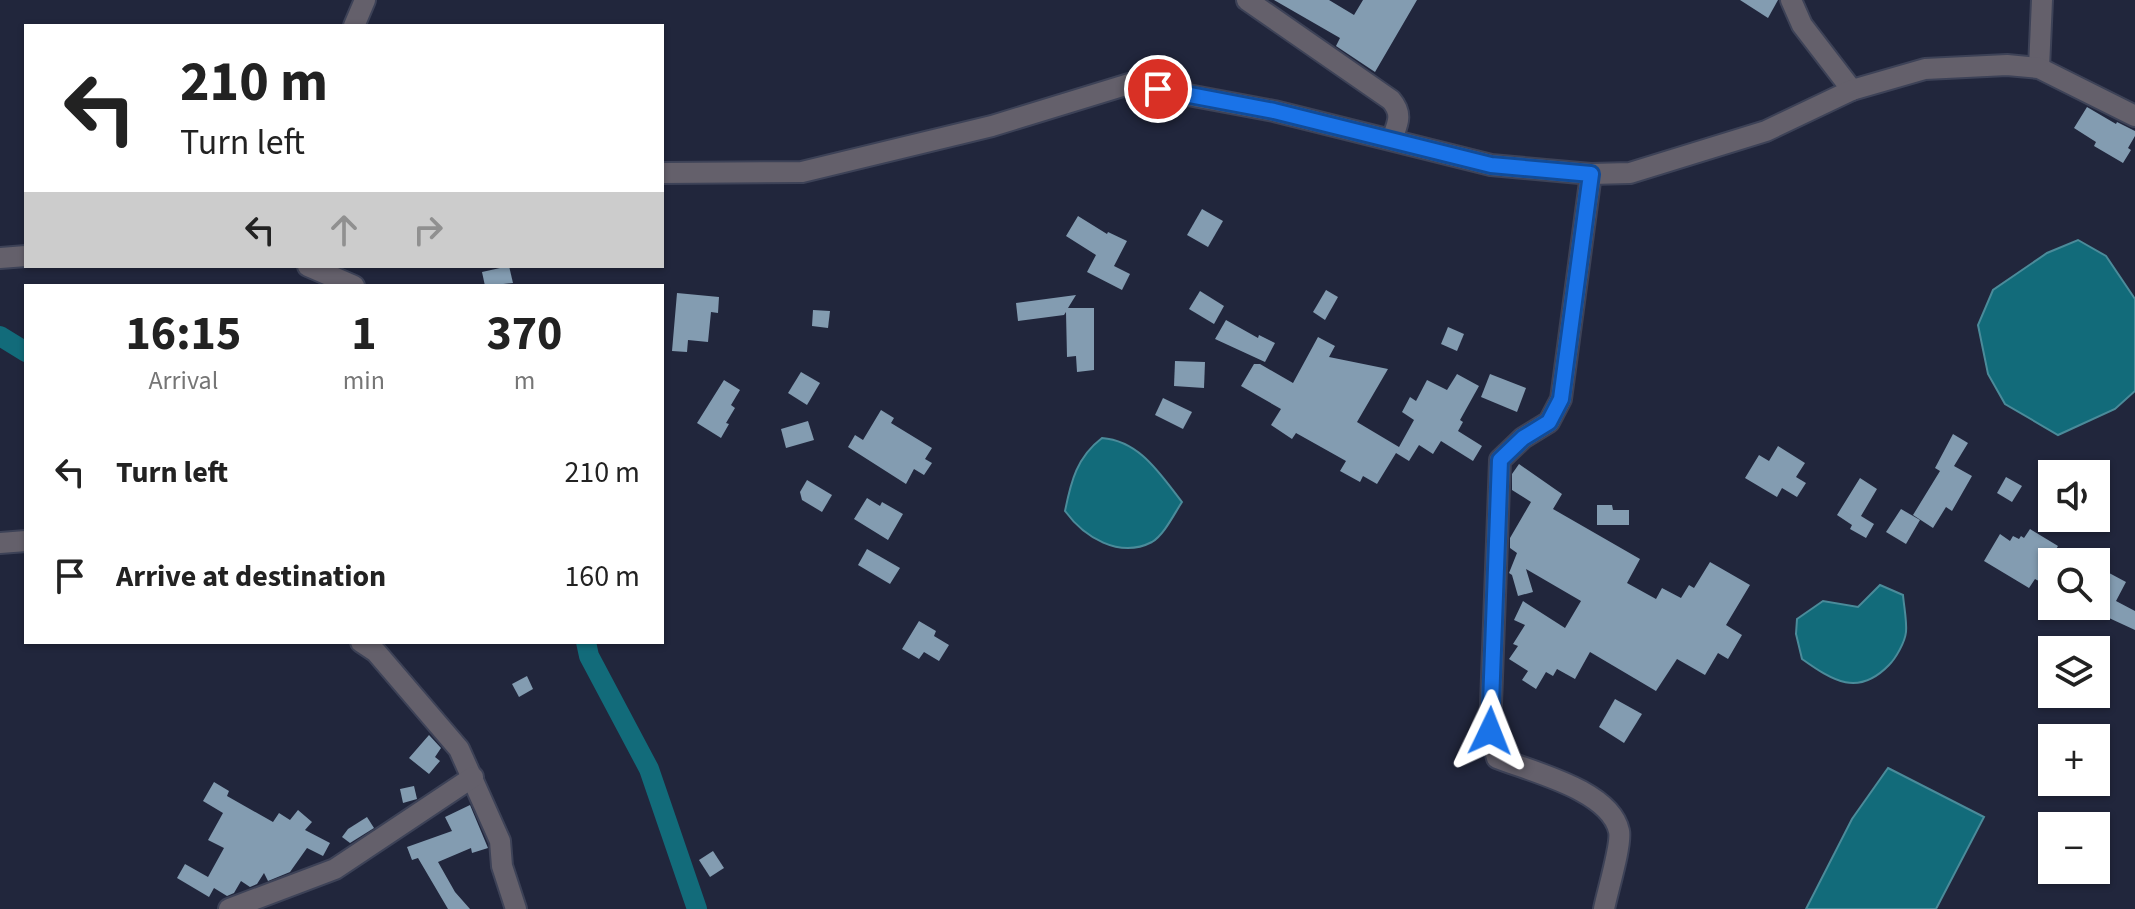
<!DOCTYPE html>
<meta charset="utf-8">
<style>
:root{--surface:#fff;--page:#f2f2f2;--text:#222;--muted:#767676}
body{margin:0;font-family:"Source Sans 3",sans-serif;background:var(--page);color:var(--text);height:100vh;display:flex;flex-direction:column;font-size:30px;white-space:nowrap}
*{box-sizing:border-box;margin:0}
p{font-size:26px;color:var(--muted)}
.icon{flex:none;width:44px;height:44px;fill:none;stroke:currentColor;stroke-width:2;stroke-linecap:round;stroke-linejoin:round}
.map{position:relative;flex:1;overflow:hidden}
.sheet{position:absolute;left:24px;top:284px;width:640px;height:360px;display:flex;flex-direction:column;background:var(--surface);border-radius:0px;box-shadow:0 2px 6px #0004}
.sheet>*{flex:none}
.banner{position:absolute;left:24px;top:24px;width:640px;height:244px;border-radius:0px;box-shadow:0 2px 6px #0004;background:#fff;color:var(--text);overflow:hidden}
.buttons{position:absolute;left:2038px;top:460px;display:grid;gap:16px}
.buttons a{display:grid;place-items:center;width:72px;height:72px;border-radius:0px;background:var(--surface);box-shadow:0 2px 6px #0004;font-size:40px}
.pin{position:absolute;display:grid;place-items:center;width:68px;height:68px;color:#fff;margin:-34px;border:4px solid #fff;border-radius:50%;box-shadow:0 2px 8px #0007}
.me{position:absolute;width:88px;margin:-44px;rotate:2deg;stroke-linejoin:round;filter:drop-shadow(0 0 6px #0008)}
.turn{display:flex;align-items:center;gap:28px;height:168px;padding:0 24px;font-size:36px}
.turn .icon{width:104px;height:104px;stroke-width:2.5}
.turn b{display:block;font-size:56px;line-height:68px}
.lanes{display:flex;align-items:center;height:76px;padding:0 24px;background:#0003;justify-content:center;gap:40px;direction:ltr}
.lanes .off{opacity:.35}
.eta{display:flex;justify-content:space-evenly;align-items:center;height:136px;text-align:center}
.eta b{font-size:48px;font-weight:700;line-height:56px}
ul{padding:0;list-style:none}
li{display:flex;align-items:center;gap:24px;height:104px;padding:0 24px}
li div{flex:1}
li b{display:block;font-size:30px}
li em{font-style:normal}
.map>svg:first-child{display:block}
</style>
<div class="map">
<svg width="2135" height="909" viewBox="0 0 2135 909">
<rect width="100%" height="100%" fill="#21263c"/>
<g fill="#126b7a" stroke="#4b8b9a" stroke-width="2">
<polygon points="2078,240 2106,256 2135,299 2135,391 2115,409 2058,435 2005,404 1988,374 1978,325 1993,290 2047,253"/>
<path d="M1102 438C1140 441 1160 474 1182 502 1174 514 1164 535 1152 542 1119 559 1084 537 1065 511 1071 481 1077 457 1102 438Z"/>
<path d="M1880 585 1903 595C1904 607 1907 621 1906 632 1905 642 1896 658 1889 665 1858 697 1833 681 1802 659L1796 634 1797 619 1823 601 1858 607Z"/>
<polygon points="1888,768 1984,817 1936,909 1806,909 1852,819"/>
</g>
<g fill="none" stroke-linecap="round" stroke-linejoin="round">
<g stroke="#126b7a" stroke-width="20">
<polyline points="0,336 26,352"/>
<polyline points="586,642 589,656 649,769 697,909"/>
</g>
</g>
<g fill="#839cb1">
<polygon points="1274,0 1329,0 1354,15 1363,0 1417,0 1375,72 1336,46 1340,38"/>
<polygon points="1740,0 1778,0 1768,18"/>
<polygon points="2087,107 2116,124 2117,122 2135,131 2135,136 2128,148 2131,150 2123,163 2094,146 2096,142 2074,128"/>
<polygon points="1202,209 1223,221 1208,247 1187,235"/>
<polygon points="1078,216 1107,234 1108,232 1127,241 1114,266 1130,274 1122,290 1087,272 1096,255 1066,236"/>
<polygon points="509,266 513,283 485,286 482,272"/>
<polygon points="1326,290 1338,297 1325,320 1313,312"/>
<polygon points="1200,291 1224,306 1214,324 1189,309"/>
<polygon points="677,293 719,297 718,313 711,312 708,342 688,340 687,352 672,351"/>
<polygon points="1076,295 1068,308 1094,308 1094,370 1077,372 1076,356 1067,357 1066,312 1064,315 1018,321 1016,303"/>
<polygon points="813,310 830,311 828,328 812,326"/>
<polygon points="1226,320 1258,338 1259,335 1275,343 1265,362 1215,339"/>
<polygon points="1448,327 1464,334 1457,351 1441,344"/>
<polygon points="1318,337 1335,346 1329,357 1388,369 1357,422 1399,447 1414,420 1402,412 1410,397 1416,401 1427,380 1447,390 1457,374 1479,386 1460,420 1463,422 1458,431 1482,446 1473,461 1441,441 1433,454 1419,445 1409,461 1396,453 1377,484 1363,476 1360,482 1340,471 1346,461 1296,433 1292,439 1271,425 1281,409 1241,386 1254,364 1260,364 1293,383"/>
<polygon points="1175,361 1205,362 1204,388 1174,386"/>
<polygon points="801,372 820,383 807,405 788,393"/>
<polygon points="1490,374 1526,388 1517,412 1481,397"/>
<polygon points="724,380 740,390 731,405 735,408 726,423 729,424 721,438 697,423"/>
<polygon points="1163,398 1192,412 1183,429 1155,415"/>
<polygon points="881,410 894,418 891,423 932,448 925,459 932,463 924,475 914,469 906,484 848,447 855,435 863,440"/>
<polygon points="808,421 814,440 786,448 781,429"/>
<polygon points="1953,434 1968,443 1954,466 1972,476 1952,511 1946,507 1933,528 1913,515 1940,471 1935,468"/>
<polygon points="1778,446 1805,463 1796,477 1806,483 1797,497 1782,488 1777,497 1745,478 1759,455 1769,461"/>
<polygon points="1519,464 1562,494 1553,509 1640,559 1627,583 1656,599 1662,588 1681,598 1689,585 1694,588 1710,562 1750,585 1726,625 1742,635 1728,659 1718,653 1705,675 1677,659 1656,691 1590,652 1575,679 1557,669 1553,676 1546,672 1536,689 1522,680 1528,671 1509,659 1518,646 1513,644 1525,625 1514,620 1523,601 1565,628 1581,601 1526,569 1533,592 1518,596 1512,575 1509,573 1517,553 1510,548 1510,538 1531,502 1512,490 1512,474"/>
<polygon points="2006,477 2022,486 2012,502 1997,493"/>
<polygon points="1860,478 1877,489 1861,516 1874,524 1866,538 1850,529 1852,525 1837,515"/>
<polygon points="807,480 832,495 822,512 802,500 800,492"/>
<polygon points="867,498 880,506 882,502 903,514 888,540 854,519"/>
<polygon points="1597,505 1612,505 1613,510 1629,510 1629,525 1597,525"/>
<polygon points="1901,509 1920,520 1906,544 1886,532"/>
<polygon points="2030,529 2058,546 2055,551 2077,562 2052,562 2052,588 2035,579 2029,588 1984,561 2000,534 2010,541 2013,536 2019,539 2021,536 2024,538"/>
<polygon points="867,549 900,568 890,584 858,565"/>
<polygon points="2096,566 2126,582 2116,601 2135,611 2135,630 2096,612"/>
<polygon points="919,621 936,631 934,636 949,645 939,661 924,652 919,659 902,649"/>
<polygon points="527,676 533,689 519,697 512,684"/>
<polygon points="1615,699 1642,714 1624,743 1599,727"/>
<polygon points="429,735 441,748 435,757 440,761 429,774 409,758"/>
<polygon points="214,782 229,791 227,796 273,822 279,813 290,820 298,810 312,822 305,830 330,843 323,856 307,848 290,872 268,881 264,873 257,884 250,887 241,881 234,893 227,896 214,888 209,897 177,878 185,864 208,877 224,848 208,840 223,813 203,801"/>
<polygon points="414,786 417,799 403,803 400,789"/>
<polygon points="470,805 488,848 472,853 471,848 438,862 455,892 470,909 448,909 418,858 412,860 407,847 452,831 445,817"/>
<polygon points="367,817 374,828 350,843 342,837 348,829"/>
<polygon points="713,851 724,868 710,877 699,860"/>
</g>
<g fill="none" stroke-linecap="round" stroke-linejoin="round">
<g stroke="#3d4257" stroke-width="24">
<g id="minor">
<path d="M1247 0 1391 100C1403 114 1398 123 1392 139"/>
<polyline points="1791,0 1802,25 1852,90"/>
<polyline points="354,26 365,0"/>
<polyline points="2039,68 2042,0"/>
<path d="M1591 174 1561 399 1549 422 1523 438 1500 460 1490 731 1497 758C1532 772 1610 790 1619 831 1622 844 1607 893 1604 909"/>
<polyline points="308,266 354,286"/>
<polyline points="0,543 26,541"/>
<polyline points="361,642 376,652 459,749 500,841 502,866 516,909"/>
<polyline points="229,909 335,869 473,777"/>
</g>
</g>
<g stroke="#3d4257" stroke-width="24">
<g id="tertiary">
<polyline points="662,173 802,172 992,126 1129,84 1274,111 1491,165 1591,174 1630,173 1766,131 1852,90 1925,69 2007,65 2039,68 2135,116"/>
<polyline points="0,258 26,256"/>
</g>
</g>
<use href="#minor" stroke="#64606b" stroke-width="20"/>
<use href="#tertiary" stroke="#64606b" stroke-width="20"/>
</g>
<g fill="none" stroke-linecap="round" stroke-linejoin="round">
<g stroke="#114b97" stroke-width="20">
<polyline id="route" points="1158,89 1274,111 1491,165 1591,174 1561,399 1549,422 1523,438 1500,460 1490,731"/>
</g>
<use href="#route" stroke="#1a73e8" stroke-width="14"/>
</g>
</svg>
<div class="buttons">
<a><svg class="icon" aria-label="sound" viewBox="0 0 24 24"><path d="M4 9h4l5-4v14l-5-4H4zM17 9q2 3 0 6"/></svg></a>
<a><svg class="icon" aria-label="search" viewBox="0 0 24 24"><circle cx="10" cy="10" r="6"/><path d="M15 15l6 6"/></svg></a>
<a><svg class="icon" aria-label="layers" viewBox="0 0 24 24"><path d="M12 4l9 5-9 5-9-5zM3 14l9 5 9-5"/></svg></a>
<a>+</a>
<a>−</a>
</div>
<div class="pin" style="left:1158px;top:89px;background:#d93025"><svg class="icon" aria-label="arrive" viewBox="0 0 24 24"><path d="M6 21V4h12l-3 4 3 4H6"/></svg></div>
<svg class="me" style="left:1490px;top:731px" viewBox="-20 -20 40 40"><path d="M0-17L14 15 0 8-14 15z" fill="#1a73e8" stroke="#fff" stroke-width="4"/></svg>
<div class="banner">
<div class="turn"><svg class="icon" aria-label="left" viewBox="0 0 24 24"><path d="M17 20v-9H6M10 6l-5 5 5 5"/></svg><div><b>210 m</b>Turn left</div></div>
<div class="lanes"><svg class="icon" aria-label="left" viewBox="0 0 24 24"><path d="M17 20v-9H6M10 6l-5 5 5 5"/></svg><svg class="icon off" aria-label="ahead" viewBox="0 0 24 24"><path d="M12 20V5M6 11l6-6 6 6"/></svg><svg class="icon off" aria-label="right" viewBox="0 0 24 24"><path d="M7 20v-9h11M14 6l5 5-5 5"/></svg></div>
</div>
<section class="sheet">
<div class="eta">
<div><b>16:15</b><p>Arrival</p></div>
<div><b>1</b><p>min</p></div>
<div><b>370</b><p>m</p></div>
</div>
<ul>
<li><svg class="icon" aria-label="left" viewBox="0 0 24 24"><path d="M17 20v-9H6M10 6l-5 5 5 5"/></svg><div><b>Turn left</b></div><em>210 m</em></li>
<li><svg class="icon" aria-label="arrive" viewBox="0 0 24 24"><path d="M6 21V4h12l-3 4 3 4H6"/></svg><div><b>Arrive at destination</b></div><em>160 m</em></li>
</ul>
</section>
</div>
